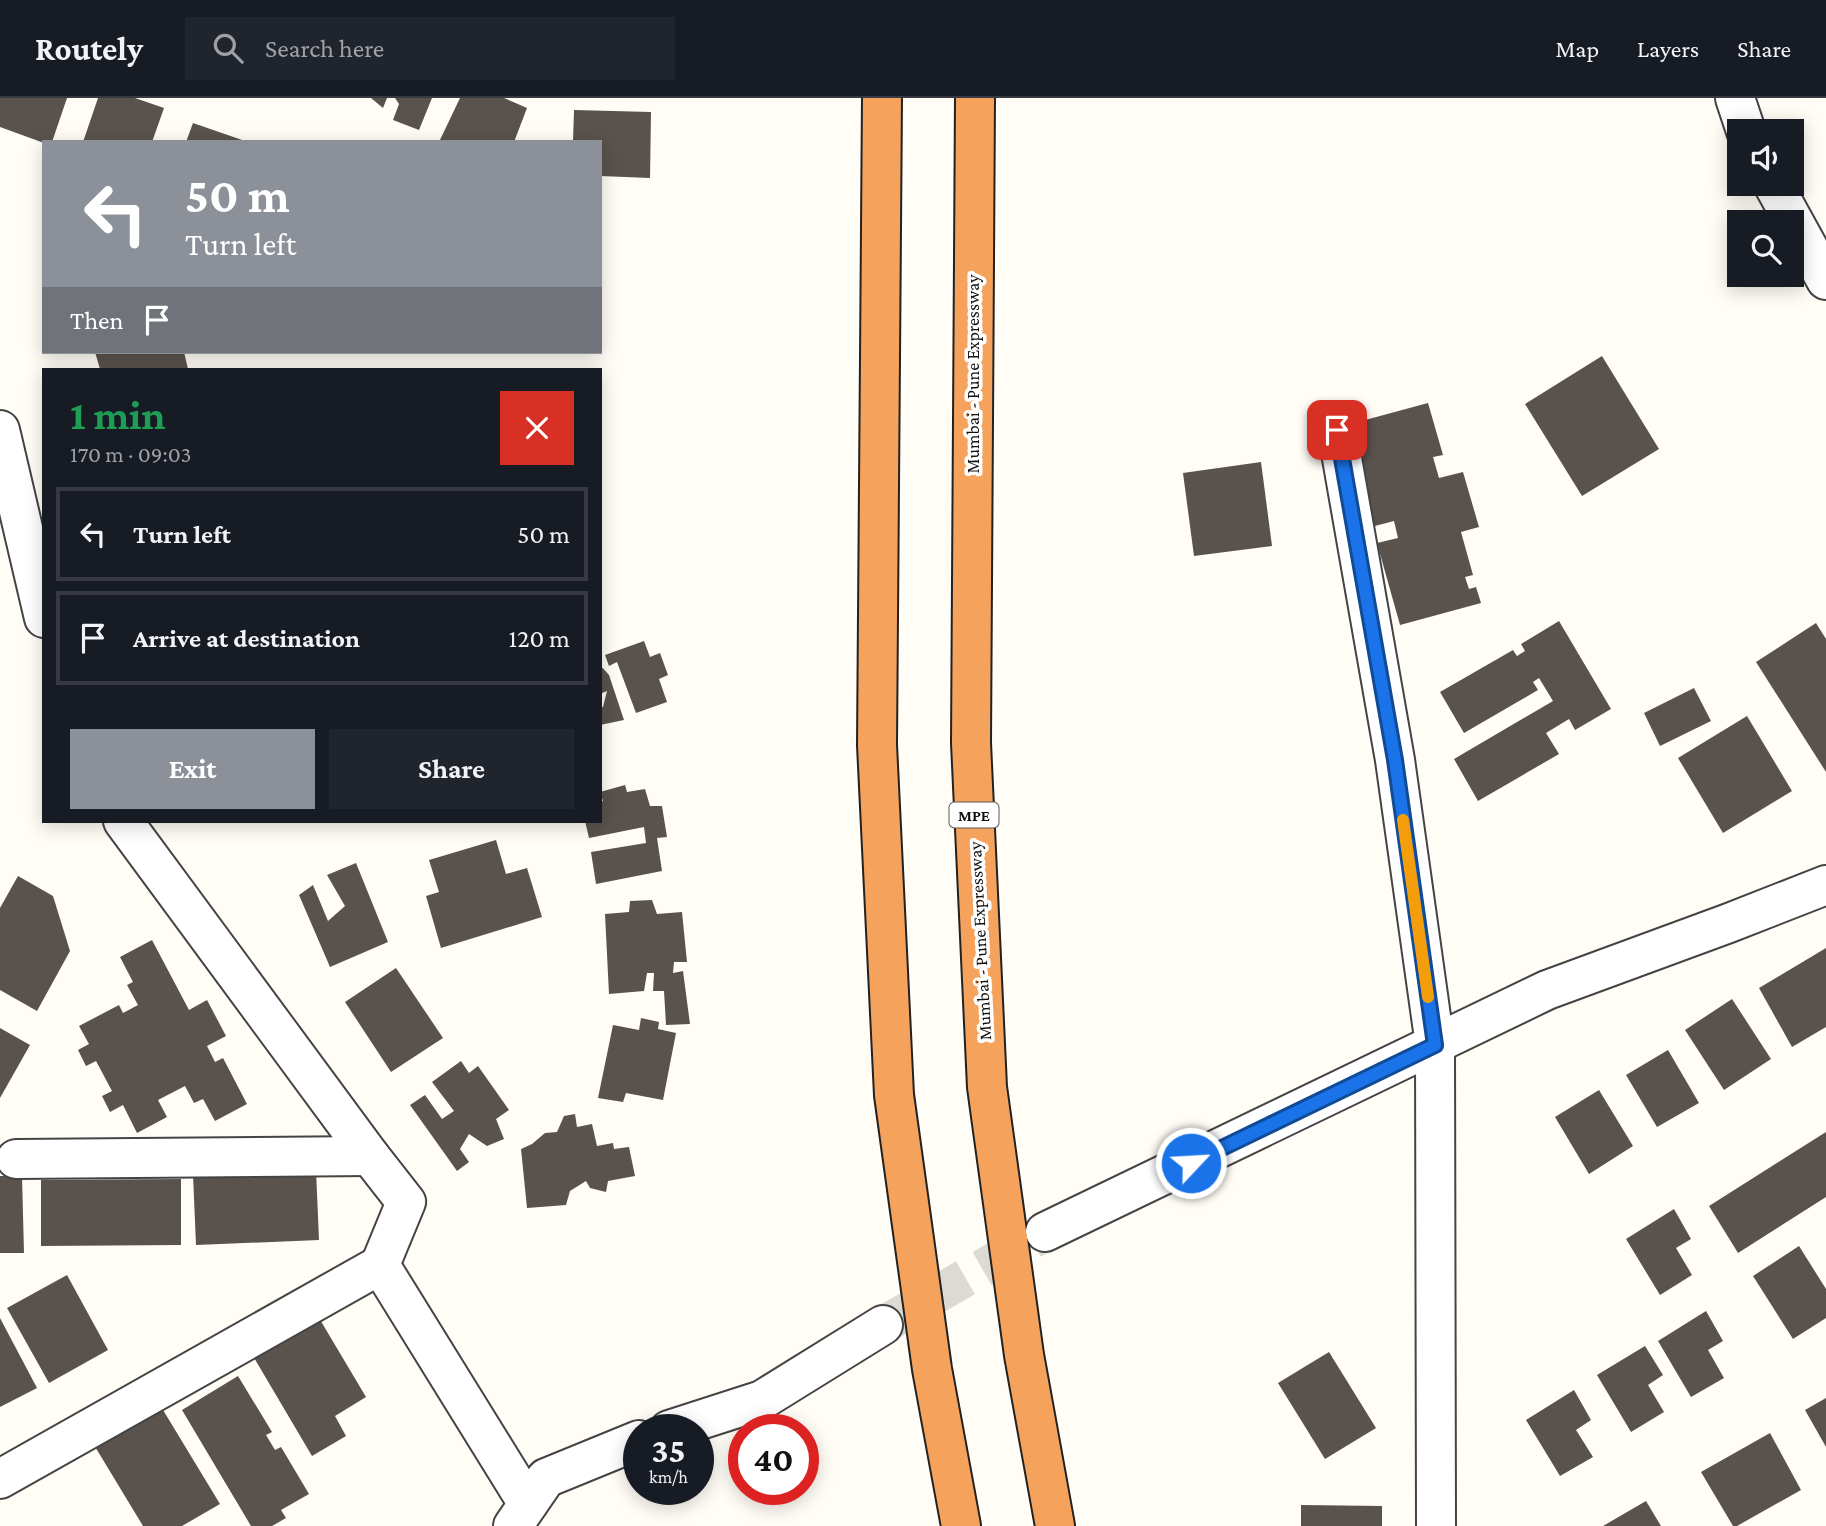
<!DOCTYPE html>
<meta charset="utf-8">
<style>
:root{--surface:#171b24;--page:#20242c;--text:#f1f3f6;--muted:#9ea1a6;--line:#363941;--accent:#8c9099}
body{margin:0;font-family:"Crimson Pro",serif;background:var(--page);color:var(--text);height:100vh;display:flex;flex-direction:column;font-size:26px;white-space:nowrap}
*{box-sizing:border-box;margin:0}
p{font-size:23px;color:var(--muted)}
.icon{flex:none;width:38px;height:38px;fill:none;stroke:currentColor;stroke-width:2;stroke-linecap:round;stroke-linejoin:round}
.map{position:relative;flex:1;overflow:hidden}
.panel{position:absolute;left:42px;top:270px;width:560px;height:455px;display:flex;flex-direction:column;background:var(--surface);border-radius:0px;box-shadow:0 4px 18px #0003}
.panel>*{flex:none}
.guide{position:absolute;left:42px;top:42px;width:560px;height:214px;border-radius:0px;box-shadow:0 4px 18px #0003;background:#8c9099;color:#fff;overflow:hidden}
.controls{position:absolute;left:1727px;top:21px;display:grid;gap:14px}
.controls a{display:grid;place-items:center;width:77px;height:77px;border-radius:0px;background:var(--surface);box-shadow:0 4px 18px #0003;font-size:35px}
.speed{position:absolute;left:623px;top:1316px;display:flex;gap:14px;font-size:35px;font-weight:700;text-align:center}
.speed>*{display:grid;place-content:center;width:91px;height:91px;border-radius:50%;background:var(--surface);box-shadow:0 4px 18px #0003;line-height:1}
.speed small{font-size:18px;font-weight:400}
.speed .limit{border:10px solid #d22;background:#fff;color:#111}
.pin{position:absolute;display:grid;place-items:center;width:60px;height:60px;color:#fff;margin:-30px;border-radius:14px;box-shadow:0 4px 10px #0006}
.me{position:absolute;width:77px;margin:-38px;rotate:65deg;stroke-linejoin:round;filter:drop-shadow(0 0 5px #0008)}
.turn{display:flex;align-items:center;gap:24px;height:147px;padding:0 28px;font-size:32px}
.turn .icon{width:91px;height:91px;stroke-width:2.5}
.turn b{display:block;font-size:49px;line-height:60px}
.then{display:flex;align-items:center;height:66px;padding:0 28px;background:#0003;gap:14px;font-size:26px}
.round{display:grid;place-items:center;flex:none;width:74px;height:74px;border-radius:0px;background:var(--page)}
.head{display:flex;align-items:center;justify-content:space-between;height:119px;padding:0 28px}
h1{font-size:42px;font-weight:700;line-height:52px;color:#1e9e55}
.primary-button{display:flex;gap:14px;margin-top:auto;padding:14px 28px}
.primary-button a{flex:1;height:80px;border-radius:0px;background:var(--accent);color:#fff;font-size:28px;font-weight:700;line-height:80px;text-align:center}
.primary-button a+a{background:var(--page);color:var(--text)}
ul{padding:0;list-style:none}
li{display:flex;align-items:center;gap:21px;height:94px;margin:0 14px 10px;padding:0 14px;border:4px solid var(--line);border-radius:0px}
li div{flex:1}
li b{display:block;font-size:26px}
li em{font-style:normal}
header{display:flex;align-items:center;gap:42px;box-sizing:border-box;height:98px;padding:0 35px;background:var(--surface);border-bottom:2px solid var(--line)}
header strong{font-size:33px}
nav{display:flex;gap:38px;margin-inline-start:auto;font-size:24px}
.search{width:490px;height:63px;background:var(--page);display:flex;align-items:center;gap:18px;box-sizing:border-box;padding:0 24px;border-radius:0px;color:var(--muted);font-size:26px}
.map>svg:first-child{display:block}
</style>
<header>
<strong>Routely</strong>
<div class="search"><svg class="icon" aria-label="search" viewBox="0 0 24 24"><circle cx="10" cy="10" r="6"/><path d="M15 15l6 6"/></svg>Search here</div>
<nav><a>Map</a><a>Layers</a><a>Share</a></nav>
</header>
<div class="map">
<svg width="1826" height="1428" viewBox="0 0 1826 1428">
<rect width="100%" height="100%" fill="#fffdf5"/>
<g fill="#5a524d">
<polygon points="0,0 67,0 52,44 44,45 0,29"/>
<polygon points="98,0 135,0 164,10 152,44 83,44"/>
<polygon points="371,0 387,0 383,10"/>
<polygon points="395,0 432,0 419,32 393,22 399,6"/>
<polygon points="460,0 504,0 527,10 514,44 439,44"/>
<polygon points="574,12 651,14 650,80 600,78 600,44 573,44"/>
<polygon points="193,25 245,43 245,44 186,44"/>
<polygon points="95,254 184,254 188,271 100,271"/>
<polygon points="1602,258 1659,351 1582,398 1525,306"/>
<polygon points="1428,305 1443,357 1433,359 1439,380 1463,374 1479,429 1461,434 1473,477 1465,479 1469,491 1476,489 1481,505 1400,527 1377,445 1398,440 1394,423 1371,429 1343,328"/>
<polygon points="1261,364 1272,448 1194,458 1183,375"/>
<polygon points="1559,523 1611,611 1575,632 1569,621 1546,635 1559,656 1478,703 1454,661 1553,603 1539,580 1533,584 1538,592 1464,635 1440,594 1513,552 1517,558 1525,553 1521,546"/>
<polygon points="1816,525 1826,541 1826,674 1756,564"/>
<polygon points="644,543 650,559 660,555 668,577 659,581 667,604 636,615 617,564 609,568 605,557"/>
<polygon points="600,567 609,577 624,622 600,627 600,610 603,609 607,593 600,596"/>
<polygon points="1694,590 1711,623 1660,648 1644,615"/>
<polygon points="1747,618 1792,693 1723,735 1678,660"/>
<polygon points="625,687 627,694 645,691 650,708 662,708 667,739 657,740 662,773 596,786 591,754 646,745 644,729 589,740 585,723 600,723 600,704 603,703 600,694"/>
<polygon points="496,742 506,776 527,770 542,819 441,850 426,798 439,794 429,762"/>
<polygon points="356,765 388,844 330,869 299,797 313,787 328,823 345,808 327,777"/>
<polygon points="18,778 53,798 70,853 37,913 0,892 0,810"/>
<polygon points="652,802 657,816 682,814 687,864 674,864 673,875 683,873 690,926 666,927 664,893 653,893 654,875 647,875 644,893 609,896 605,816 629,814 630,803"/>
<polygon points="152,842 189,912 207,902 226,938 207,948 215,964 223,960 247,1006 215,1023 203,1001 194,1005 185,988 158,1002 167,1019 137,1035 123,1007 110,1014 102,998 112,993 96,963 86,968 78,952 89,946 79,928 119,907 123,915 138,907 127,887 133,884 120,859"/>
<polygon points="1826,850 1826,929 1792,949 1759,890"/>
<polygon points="396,870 443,940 391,974 345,904"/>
<polygon points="1732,901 1771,961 1724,992 1685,932"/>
<polygon points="641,920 659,924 658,931 676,935 663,1002 626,995 623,1004 598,1000 613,927 639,932"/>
<polygon points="0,930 30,947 0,1000"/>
<polygon points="1668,952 1699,1005 1657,1029 1626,977"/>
<polygon points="461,963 469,975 478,968 509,1012 496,1021 504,1041 487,1048 469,1036 460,1051 469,1064 457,1073 410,1007 425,997 442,1021 454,1013 432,984"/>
<polygon points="1599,992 1633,1048 1589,1076 1555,1019"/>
<polygon points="575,1016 577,1029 592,1026 597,1048 613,1045 614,1051 629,1049 635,1078 608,1083 606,1094 590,1090 586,1083 570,1093 566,1107 527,1110 521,1051 532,1046 545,1035 557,1034 564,1018"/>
<polygon points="1826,1034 1826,1099 1738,1155 1709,1108"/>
<polygon points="316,1072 319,1142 196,1147 193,1077"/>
<polygon points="0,1078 22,1078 24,1155 0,1155"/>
<polygon points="181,1081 181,1147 41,1148 41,1082"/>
<polygon points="1674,1111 1691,1141 1676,1150 1692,1177 1660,1197 1626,1141"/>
<polygon points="1799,1148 1826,1191 1826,1220 1793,1241 1753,1178"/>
<polygon points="67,1177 108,1252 49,1285 7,1210"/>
<polygon points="1706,1213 1723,1243 1708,1252 1724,1280 1691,1299 1658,1243"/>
<polygon points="0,1220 37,1290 0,1309"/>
<polygon points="319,1220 366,1299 335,1318 346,1338 312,1358 253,1258"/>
<polygon points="1645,1248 1663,1277 1648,1287 1664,1314 1631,1334 1597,1277"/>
<polygon points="1329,1254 1376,1330 1325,1361 1278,1285"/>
<polygon points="238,1278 272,1334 266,1337 275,1352 281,1349 309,1396 281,1412 286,1420 272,1428 251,1428 182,1312"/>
<polygon points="1574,1292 1591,1322 1576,1332 1593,1359 1560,1378 1526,1322"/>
<polygon points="1826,1300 1826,1349 1805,1312"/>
<polygon points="160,1307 220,1406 182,1428 143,1428 94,1347"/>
<polygon points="1770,1335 1801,1392 1737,1428 1733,1428 1701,1374"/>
<polygon points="1646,1403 1661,1428 1603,1428"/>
<polygon points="1301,1407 1382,1408 1382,1428 1301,1428"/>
</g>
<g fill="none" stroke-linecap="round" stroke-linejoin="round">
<polyline stroke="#dbdad3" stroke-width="38" stroke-dasharray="38 19" stroke-linecap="butt" points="883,1227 1037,1139"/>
<g stroke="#444" stroke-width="42">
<g id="minor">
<polyline points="1735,0 1746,33"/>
<polyline points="1773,86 1826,182"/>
<polyline points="0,332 44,520"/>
<polyline points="1337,332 1395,662 1435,947 1436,1428"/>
<polyline points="123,723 370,1058 406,1104 380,1167"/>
<polyline points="16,1061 370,1058"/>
<polyline points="0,1381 380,1167 528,1406"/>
</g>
</g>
<g stroke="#444" stroke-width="42">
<g id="tertiary">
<polyline points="1045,1134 1547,892 1729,825 1826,787"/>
<polyline points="669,1332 762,1302 883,1227"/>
<polyline points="513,1428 546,1380 639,1342"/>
</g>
</g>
<g stroke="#222" stroke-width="42">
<g id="motorway">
<polyline points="882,0 877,647 894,997 932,1271 961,1428"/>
<polyline points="975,0 971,645 987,989 1024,1257 1055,1428"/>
</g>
</g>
<use href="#minor" stroke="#fff" stroke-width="38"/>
<use href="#tertiary" stroke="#fff" stroke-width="38"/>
<use href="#motorway" stroke="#f5a25d" stroke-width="38"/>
</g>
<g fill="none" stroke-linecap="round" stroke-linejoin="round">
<g stroke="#114b97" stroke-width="18">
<polyline id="route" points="1191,1065 1435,947 1395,662 1337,332"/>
</g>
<use href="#route" stroke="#1a73e8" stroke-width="12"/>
<polyline stroke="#f59e0b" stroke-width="12" points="1403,722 1428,899"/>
</g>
<g text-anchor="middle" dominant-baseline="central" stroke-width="7" stroke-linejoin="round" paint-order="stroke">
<rect fill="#fff" stroke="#585858" stroke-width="2" x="949.5" y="704.5" width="49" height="25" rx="5"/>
<g font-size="16" font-weight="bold" fill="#111">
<text x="974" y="717">MPE</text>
</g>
<g font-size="18" fill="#111" stroke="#fff">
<text transform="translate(973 276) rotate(-90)">Mumbai - Pune Expressway</text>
<text transform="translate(980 843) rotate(-93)">Mumbai - Pune Expressway</text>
</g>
</g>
</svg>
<div class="controls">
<a><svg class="icon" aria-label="sound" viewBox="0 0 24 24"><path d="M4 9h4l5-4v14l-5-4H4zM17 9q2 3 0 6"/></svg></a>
<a><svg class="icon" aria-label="search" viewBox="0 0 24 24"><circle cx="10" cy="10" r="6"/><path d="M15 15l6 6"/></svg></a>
</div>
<div class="speed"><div>35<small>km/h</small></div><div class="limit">40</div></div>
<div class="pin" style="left:1337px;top:332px;background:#d93025"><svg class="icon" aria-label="arrive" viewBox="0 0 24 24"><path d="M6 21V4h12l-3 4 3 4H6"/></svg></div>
<svg class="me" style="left:1191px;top:1065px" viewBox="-20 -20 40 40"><circle r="17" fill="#1a73e8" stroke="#fff" stroke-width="3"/><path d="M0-11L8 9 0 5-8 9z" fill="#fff"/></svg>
<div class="guide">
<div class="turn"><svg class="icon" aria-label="left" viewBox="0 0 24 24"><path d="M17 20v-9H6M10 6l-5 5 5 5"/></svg><div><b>50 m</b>Turn left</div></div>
<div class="then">Then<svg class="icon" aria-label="arrive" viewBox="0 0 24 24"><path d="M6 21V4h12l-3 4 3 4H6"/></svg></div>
</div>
<section class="panel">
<div class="head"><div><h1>1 min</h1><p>170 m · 09:03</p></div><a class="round" style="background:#d93025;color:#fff"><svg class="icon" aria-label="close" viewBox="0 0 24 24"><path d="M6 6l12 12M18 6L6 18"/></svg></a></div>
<ul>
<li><svg class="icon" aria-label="left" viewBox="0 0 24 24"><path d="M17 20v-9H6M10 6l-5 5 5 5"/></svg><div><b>Turn left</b></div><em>50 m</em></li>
<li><svg class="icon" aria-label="arrive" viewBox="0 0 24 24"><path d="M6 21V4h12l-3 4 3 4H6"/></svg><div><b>Arrive at destination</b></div><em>120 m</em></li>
</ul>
<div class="primary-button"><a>Exit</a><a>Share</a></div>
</section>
</div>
